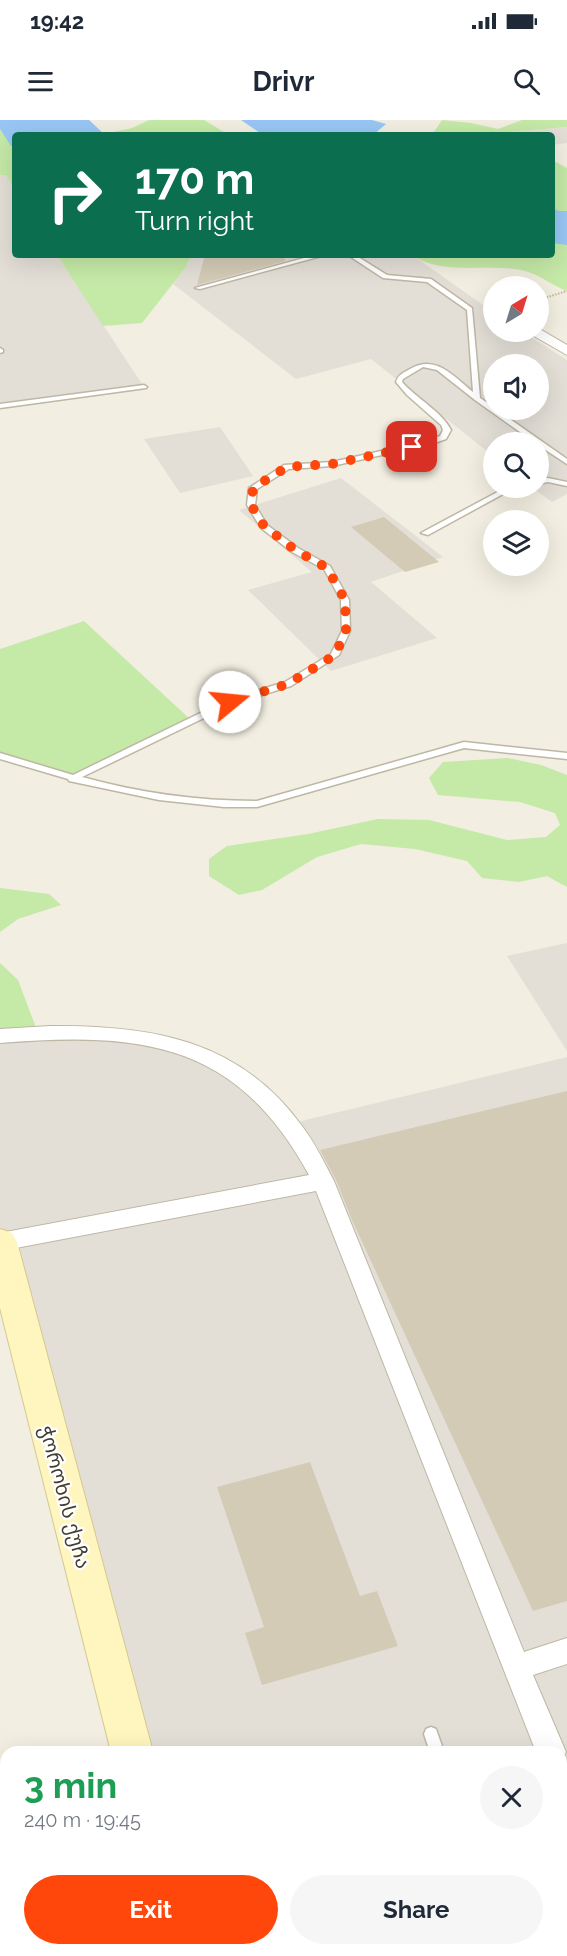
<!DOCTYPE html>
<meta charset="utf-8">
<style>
:root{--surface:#fff;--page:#f6f6f7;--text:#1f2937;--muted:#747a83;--accent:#ff460b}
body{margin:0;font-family:Raleway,"Noto Sans Georgian",sans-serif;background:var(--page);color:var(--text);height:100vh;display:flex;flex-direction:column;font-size:22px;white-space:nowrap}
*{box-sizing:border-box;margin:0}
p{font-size:20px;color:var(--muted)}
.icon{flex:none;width:33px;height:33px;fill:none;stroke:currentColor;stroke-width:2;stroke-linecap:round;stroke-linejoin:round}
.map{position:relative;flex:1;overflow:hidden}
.panel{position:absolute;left:0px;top:1626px;width:567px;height:210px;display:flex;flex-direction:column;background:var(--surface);border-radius:18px 18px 0 0;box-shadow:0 6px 24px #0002}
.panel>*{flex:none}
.top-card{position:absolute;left:12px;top:12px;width:543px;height:126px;border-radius:6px;box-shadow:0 6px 24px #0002;background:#0b6e4f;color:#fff;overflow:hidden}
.needle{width:39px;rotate:38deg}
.controls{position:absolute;left:483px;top:156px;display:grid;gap:12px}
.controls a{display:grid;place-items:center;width:66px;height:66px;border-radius:50%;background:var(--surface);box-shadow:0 6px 24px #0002;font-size:30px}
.pin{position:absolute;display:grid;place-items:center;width:51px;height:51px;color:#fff;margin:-26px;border-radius:12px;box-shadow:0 3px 9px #0006}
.me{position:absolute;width:66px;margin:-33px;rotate:73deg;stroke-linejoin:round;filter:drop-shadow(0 0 4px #0008)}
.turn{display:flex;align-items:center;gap:21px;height:126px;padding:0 24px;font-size:27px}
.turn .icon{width:78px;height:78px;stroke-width:2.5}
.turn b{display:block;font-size:42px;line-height:51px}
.round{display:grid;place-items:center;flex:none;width:63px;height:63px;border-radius:32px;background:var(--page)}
.head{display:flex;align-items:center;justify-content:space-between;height:102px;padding:0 24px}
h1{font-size:36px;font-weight:700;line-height:45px;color:#1e9e55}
.action{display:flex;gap:12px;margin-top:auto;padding:12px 24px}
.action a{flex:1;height:69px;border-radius:36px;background:var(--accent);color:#fff;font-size:24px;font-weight:700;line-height:69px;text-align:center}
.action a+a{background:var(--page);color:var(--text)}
.status{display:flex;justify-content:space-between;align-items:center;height:42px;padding:0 30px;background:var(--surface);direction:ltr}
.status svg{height:16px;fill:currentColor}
header{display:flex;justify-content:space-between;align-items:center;height:78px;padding:0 24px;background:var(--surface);font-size:27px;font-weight:700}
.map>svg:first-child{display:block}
</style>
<div class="status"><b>19:42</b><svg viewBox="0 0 49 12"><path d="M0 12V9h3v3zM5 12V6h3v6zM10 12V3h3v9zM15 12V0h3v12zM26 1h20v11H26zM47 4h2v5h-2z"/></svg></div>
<header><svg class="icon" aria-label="menu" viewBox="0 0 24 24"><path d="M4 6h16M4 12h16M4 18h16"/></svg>Drivr<svg class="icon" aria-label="search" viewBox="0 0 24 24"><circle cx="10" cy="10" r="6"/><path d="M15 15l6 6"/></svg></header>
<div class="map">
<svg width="567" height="1836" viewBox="0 0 567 1836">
<rect width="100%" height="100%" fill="#f2eee1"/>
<g fill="#e3dfd7" fill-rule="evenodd">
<polygon points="567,7 567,23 552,25 552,15 509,15 506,12"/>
<polygon points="0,55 6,55 15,70 15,135 57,135 144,267 0,286"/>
<path d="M191 135H412L493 192 494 212H523L567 240V374L552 382 533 368H538V322H494L493 336 371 239 296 259 173 164 186 147ZM494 244H538V290H494Z"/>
<polygon points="220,307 253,356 180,373 144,319"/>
<polygon points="341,358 443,437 371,462 437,518 331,551 248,470 312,452 239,390"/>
<polygon points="567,823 567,931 507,836"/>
<polygon points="75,913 207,936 289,1004 567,937 567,1836 183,1836 181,1830 561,1830 561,1632 132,1632 0,1122 0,916"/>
</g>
<g fill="#c5e9a7">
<polygon points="149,0 204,0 229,15 100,15 132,8"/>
<polygon points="442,0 471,3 498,9 522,0 567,0 567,7 507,12 509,15 465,15 434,12"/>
<polygon points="0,9 11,25 15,26 15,70 6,55 0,55"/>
<path d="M552 40 567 48V171C553 166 540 155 525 151 489 142 443 157 412 135H552Z"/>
<polygon points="57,135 191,135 186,147 142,203 103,206"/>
<polygon points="84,501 192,601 72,659 0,636 0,529"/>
<polygon points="508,638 541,645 567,655 567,767 547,756 519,762 482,758 467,741 415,729 361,724 317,737 262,770 239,775 209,756 209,739 227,726 308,714 378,699 429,700 507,720 546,717 560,705 555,693 520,682 438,675 429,658 443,642"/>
<polygon points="0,768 49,774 61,785 18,799 0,812"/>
<polygon points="0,843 18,860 38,913 0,916"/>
</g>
<g fill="#98c6f4">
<polygon points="0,0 89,0 104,14 15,15 15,26 11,26 0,9"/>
<polygon points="241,0 372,0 386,4 373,15 263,15"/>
<polygon points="552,88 559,91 567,91 567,125 552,123"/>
</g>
<g fill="#d3cbb6">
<polygon points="205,135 284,135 285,141 197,165"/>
<polygon points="384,397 439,442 405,452 351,407"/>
<polygon points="567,971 567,1481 533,1491 352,1100 336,1060 320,1030"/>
<polygon points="310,1342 360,1476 377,1471 398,1526 262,1565 245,1513 264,1507 217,1367"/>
</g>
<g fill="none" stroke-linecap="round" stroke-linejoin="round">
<g stroke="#bdb7a4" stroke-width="3">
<g id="lane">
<polygon points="315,135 325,135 200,169 195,168"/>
<path d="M348 135H355L387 155 431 159 472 188 480 278 494 287V290H497L567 339V344L538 325V322H534L475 280 437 250 423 247 403 259 402 262C416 278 442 292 451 310L446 319 432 324 332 346 289 349 257 369 255 385 267 405 298 428 330 446 349 480 350 511 339 535 291 566 233 584 82 657C140 673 197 681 257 681L464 622 567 633V639L464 628 257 687H224L159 680 69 661 68 659 0 639V633L73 655 227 580 285 562 331 534 342 511 341 480 324 449 292 432 261 408 247 385 249 368 284 345 332 342 430 320 440 316 443 310 441 305 407 275 396 262C398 255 403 253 410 249 436 234 453 256 473 272L467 190 427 162 383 158Z"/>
<polygon points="0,228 3,230 3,232 0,233"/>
<polygon points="144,265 147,267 146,268 0,288 0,284"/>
<polygon points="548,358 567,362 567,366 548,362 538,364 538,360"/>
<polygon points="505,368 514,368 428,415 421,413"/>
<polygon points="431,1607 436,1609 444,1632 430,1632 424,1614 426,1609"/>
<polygon points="0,1734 6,1738 6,1763 0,1759"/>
<polygon points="75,1830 97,1830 100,1836 78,1836"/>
<polygon points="487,1830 503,1830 501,1836 485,1836"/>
</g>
</g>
<g stroke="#bdb7a4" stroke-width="2">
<g id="street">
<polygon points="538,208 567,225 567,235 532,215 531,212 538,212"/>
<path d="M50 906C150 905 239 919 302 1006 315 1023 324 1042 334 1061L524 1532 567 1518V1544L533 1555 566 1632 561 1642 567 1644V1685L561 1683V1632H536L316 1071 0 1131V1113L309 1055C236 921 140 912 0 923V909Z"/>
</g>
</g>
<g stroke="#d4c98e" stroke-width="2">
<g id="secondary">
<polygon points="0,1109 12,1113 17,1122 153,1632 111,1632 0,1188"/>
<polygon points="159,1830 203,1830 205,1836 161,1836"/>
</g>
</g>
<polyline stroke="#c0b594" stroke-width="2" stroke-dasharray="1.5 1.5" stroke-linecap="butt" points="538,180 567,171"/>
<use href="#lane" fill="#fff" fill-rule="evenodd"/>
<use href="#street" fill="#fff" fill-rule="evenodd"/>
<use href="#secondary" fill="#fff5be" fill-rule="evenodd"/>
</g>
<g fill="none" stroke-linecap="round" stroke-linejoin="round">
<polyline stroke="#ff460b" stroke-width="10" stroke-dasharray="0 18" points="230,582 288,564 335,535 346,511 345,480 327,448 295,430 264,406 251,385 253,368 287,347 332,344 412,327"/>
</g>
<g text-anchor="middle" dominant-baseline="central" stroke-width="4.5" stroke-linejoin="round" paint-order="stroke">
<g font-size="20" fill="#433e32" stroke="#fff">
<text transform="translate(65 1377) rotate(75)">ჭოროხის ქუჩა</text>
</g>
</g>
</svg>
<div class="controls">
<a><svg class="needle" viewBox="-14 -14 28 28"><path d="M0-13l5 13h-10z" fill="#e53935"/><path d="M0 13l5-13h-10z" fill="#747a83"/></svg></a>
<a><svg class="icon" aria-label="sound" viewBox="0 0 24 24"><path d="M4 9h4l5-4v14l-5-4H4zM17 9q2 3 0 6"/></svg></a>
<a><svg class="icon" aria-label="search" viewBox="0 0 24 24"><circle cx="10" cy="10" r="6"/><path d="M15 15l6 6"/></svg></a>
<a><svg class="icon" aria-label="layers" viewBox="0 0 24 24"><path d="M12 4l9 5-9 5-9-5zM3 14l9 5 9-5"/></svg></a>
</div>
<div class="pin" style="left:412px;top:327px;background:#d93025"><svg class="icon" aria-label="arrive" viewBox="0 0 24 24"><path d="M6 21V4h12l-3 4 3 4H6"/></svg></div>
<svg class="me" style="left:230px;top:582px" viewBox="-20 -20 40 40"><circle r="19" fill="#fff"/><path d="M0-13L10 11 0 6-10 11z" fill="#ff460b"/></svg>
<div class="top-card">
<div class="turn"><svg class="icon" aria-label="right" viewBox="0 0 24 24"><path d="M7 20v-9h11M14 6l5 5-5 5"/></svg><div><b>170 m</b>Turn right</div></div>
</div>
<section class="panel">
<div class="head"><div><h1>3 min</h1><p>240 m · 19:45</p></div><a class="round"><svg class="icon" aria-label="close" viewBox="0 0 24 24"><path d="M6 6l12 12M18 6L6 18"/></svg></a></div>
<div class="action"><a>Exit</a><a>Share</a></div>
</section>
</div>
